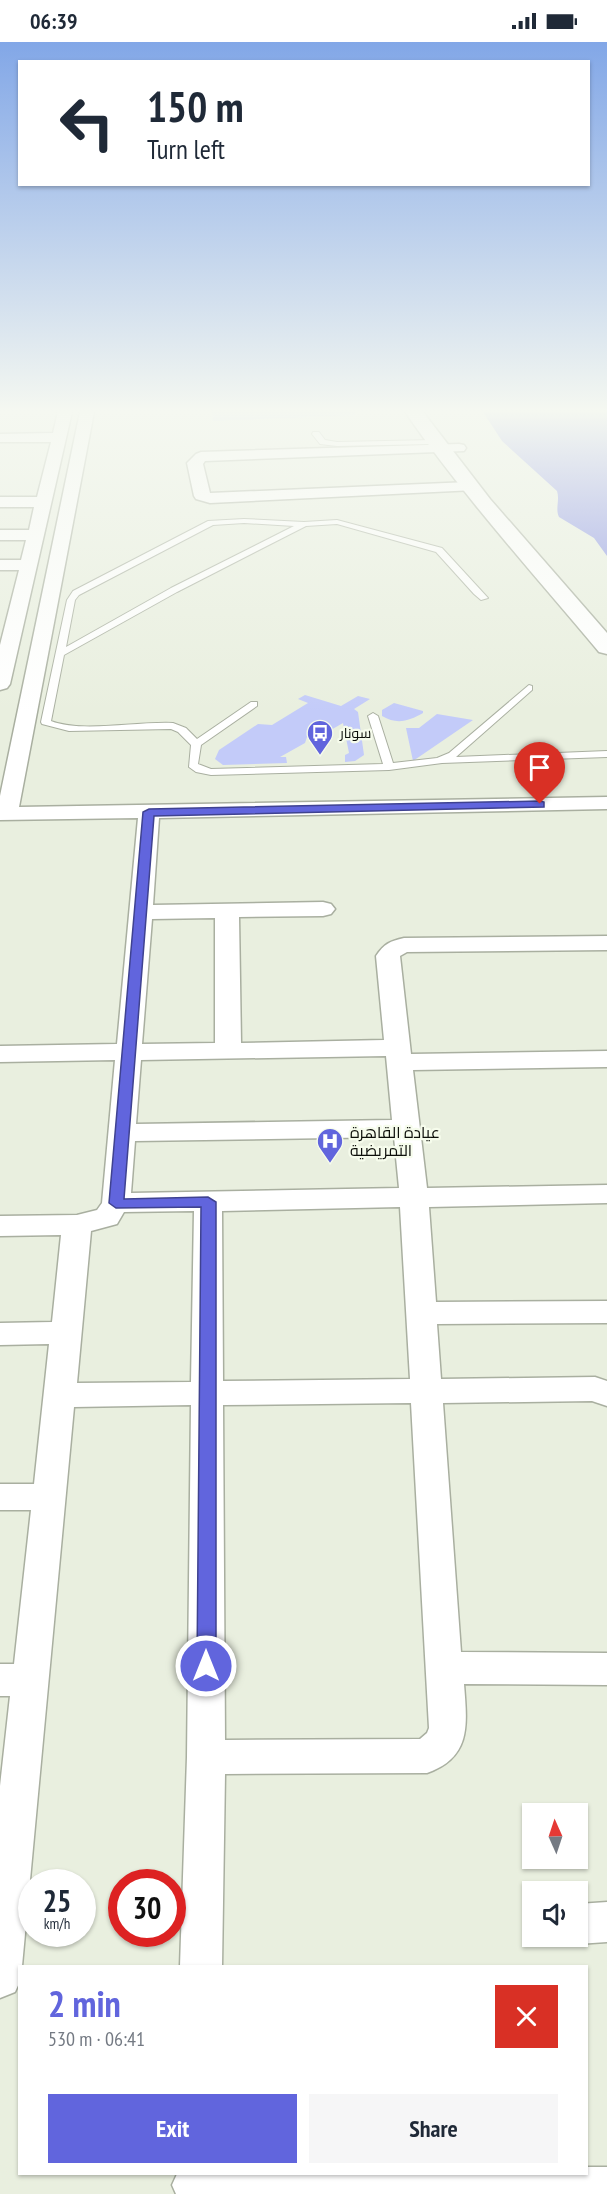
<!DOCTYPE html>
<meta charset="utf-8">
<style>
:root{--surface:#fff;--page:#f6f6f7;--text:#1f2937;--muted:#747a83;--accent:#6165dd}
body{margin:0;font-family:"PT Sans Narrow",Cairo,sans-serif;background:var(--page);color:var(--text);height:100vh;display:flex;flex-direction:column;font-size:22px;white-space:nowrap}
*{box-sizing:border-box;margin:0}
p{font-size:20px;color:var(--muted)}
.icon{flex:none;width:33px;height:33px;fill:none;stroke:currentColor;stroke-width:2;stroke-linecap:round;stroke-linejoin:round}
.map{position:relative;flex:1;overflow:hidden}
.sheet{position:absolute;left:18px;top:1923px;width:570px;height:210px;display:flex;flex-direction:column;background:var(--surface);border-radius:0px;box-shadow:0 2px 4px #0004}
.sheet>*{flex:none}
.top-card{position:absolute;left:18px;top:18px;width:572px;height:126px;border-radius:0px;box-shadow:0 2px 4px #0004;background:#fff;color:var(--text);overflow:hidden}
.needle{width:39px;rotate:357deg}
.fabs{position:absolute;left:522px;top:1761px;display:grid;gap:12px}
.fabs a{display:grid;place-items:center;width:66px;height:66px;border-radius:0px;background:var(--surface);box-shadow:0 2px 4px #0004;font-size:30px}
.speed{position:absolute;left:18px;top:1827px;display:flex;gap:12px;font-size:30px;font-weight:700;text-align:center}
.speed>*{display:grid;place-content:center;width:78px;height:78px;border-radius:50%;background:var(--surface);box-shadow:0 2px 4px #0004;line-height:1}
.speed small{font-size:15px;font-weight:400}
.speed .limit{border:9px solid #d22;background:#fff;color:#111}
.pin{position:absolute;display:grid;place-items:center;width:51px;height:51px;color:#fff;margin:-62px -26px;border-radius:50% 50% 50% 0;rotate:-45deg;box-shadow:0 0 6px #0007}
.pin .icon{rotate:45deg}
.me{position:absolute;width:66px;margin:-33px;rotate:0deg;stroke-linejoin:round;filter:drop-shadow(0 0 4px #0008)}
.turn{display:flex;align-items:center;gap:21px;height:126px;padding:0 30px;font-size:27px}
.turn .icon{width:78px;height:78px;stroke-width:2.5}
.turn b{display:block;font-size:42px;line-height:51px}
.round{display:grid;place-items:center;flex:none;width:63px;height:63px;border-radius:0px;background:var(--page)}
.summary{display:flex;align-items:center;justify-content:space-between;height:102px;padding:0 30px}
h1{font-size:36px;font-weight:700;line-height:45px;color:var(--accent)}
.action{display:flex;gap:12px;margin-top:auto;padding:12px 30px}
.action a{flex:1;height:69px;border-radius:0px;background:var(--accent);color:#fff;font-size:24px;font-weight:700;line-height:69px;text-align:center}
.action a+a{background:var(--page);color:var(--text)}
.status{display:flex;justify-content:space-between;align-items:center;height:42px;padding:0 30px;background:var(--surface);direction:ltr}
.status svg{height:16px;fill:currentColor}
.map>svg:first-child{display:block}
</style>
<div class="status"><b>06:39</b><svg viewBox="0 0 49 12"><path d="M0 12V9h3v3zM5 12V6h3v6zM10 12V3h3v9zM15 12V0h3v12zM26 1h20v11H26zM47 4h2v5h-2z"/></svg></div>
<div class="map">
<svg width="607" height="2152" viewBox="0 0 607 2152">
<rect width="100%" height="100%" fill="#e9efdf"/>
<g fill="#c3cbf9">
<polygon points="212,370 355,370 356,373 213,379"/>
<polygon points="305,653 341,664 358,654 370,657 354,667 358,670 364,713 355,719 345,720 345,713 349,711 343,681 322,693 307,695 305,701 280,715 286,715 287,721 223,723 215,717 219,708 258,682 272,683 308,661 298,657"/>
<path d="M394 661 423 669V671C409 679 397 683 382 674V668Z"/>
<polygon points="437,672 473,678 413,719 406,686 419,686"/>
</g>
<path fill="#8a93e5" d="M483 370H607V514L594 496 559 475C555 467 560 458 557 449L502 399Z"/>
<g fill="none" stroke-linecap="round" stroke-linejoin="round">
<g stroke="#a9afa0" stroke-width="2">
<g id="service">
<polygon points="313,390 319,390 325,398 337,400 434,398 438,400 434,402 337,404 320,402 312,392"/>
<path d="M244 477 304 480 337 478 442 506 488 556 481 558 474 552 436 510 337 482 306 484 177 550 64 613 51 679C81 691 139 679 173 681L186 686 197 697 251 660H257V664L201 703 198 722 211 727 383 722 368 674 373 671 378 674 393 721 437 716 449 711 529 643 532 644V648L456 715 607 709V715L442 721 389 728 211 733 196 730 189 725 191 703 178 690 171 687 69 689 42 682 41 680 67 558 73 549 208 479ZM244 481 294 484 171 546 66 605 75 558 79 553 213 483Z"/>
</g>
</g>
<g stroke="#a9afa0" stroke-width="3">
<g id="minor">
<polygon points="58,370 72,370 10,642 7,646 0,648 0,603 19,528 0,528 0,518 21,518 26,498 0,498 0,488 29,488 34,465 0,465 0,455 37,455 51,400 0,400 0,392 53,391"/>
<path d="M80 370H94L19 765 607 755V767L159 776 153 863 323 860 331 862 335 867 331 872 323 874 239 875 241 1001 384 998 376 914C384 902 390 899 404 896L607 894V908L407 910 400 914 411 1012 607 1009V1025L413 1028 427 1146 607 1143V1161L429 1165 436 1260 607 1259V1281L437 1282 441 1337 595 1335 607 1339V1364L592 1359 443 1361 461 1610 607 1611V1643L464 1642C467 1682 472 1715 427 1731L225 1732 222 1924H180L187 1715 191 1363 74 1365 22 1924H20V1939L15 1950 0 1956V1744L10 1654H0V1622H14L31 1468H0V1442H34L49 1302 0 1303V1281L52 1280 61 1193 0 1194V1174L77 1173 97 1168 102 1161 115 1018 0 1020V1004L117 1002 138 776 0 778V754ZM215 876V1001L142 1002 152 877ZM386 1014 392 1078 136 1082 141 1018ZM394 1095 399 1146 131 1151 135 1099ZM400 1165 410 1337 223 1339 222 1169ZM194 1169 191 1340 77 1341 91 1189 117 1182 124 1170ZM411 1361 429 1686 427 1691 420 1697 225 1698 223 1363Z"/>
<polygon points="459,402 464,403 466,406 464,409 205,419 203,422 210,451 469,440 477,445 475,448 210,461 196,457 194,454 187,421 196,412 201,410"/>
<polygon points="607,1860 607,1900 578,1902 563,1896 563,1894 578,1894 578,1862"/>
<polygon points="586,2125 607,2125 607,2152 176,2152 172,2143 177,2132 586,2132"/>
</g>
</g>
<g stroke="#a9afa0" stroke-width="3">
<path id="tertiary" d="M405 370H423L490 457 607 591V612L599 610C533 531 464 455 405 370Z"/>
</g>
<use href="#service" fill="#fff" fill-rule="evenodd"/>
<use href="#minor" fill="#fff" fill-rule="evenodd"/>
<use href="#tertiary" fill="#fff" fill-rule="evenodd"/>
</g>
<linearGradient id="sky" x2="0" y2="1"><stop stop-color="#82a7e7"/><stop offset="0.55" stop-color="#f5f8f1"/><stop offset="1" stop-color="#f5f8f1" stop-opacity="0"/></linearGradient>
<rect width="607" height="671" fill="url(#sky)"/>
<polygon fill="#6165dd" stroke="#3f4290" stroke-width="1.5" points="540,759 544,760 544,765 154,774 124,1157 208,1155 216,1160 216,1624 213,1629 206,1632 200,1629 197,1624 201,1165 116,1166 109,1161 143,770 149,767"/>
<defs>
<g id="bus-pin" transform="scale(1.35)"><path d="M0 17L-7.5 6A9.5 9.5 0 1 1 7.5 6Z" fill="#6165dd" stroke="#f6fcec"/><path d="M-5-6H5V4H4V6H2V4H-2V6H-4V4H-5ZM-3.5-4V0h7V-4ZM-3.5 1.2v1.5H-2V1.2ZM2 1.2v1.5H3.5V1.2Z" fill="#fff"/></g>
<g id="hospital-pin" transform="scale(1.35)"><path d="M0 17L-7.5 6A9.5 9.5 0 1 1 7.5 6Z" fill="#6165dd" stroke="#f6fcec"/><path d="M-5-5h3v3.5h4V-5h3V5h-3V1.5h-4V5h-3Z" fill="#fff"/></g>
</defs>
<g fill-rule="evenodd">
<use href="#bus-pin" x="320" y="691"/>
<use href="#hospital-pin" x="330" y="1099"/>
</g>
<g text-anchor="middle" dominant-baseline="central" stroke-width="4.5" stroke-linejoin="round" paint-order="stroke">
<g font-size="14" fill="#0d0f0a" stroke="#f6fcec" text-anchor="start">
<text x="340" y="691">سونار</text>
</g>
<g font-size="16" fill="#0d0f0a" stroke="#f6fcec" text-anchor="start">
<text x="350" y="1090">عيادة القاهرة<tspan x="350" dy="18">التمريضية</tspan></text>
</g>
</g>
</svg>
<div class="fabs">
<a><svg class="needle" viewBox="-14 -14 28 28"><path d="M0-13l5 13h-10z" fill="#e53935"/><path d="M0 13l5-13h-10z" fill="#747a83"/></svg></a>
<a><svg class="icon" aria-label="sound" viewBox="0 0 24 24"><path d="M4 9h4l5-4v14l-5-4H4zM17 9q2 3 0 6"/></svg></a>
</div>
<div class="speed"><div>25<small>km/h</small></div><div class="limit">30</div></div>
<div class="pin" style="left:540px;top:762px;background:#d93025"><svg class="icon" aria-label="arrive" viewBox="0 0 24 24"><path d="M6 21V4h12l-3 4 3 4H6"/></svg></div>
<svg class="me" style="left:206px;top:1624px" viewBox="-20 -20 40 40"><circle r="17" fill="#6165dd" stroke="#fff" stroke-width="3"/><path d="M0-11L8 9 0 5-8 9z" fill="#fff"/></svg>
<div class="top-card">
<div class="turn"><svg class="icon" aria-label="left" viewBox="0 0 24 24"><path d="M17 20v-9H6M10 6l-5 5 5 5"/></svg><div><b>150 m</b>Turn left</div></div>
</div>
<section class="sheet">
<div class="summary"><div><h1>2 min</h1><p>530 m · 06:41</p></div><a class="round" style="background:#d93025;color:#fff"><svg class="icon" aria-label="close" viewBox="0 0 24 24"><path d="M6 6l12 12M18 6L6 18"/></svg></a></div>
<div class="action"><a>Exit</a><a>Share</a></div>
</section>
</div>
